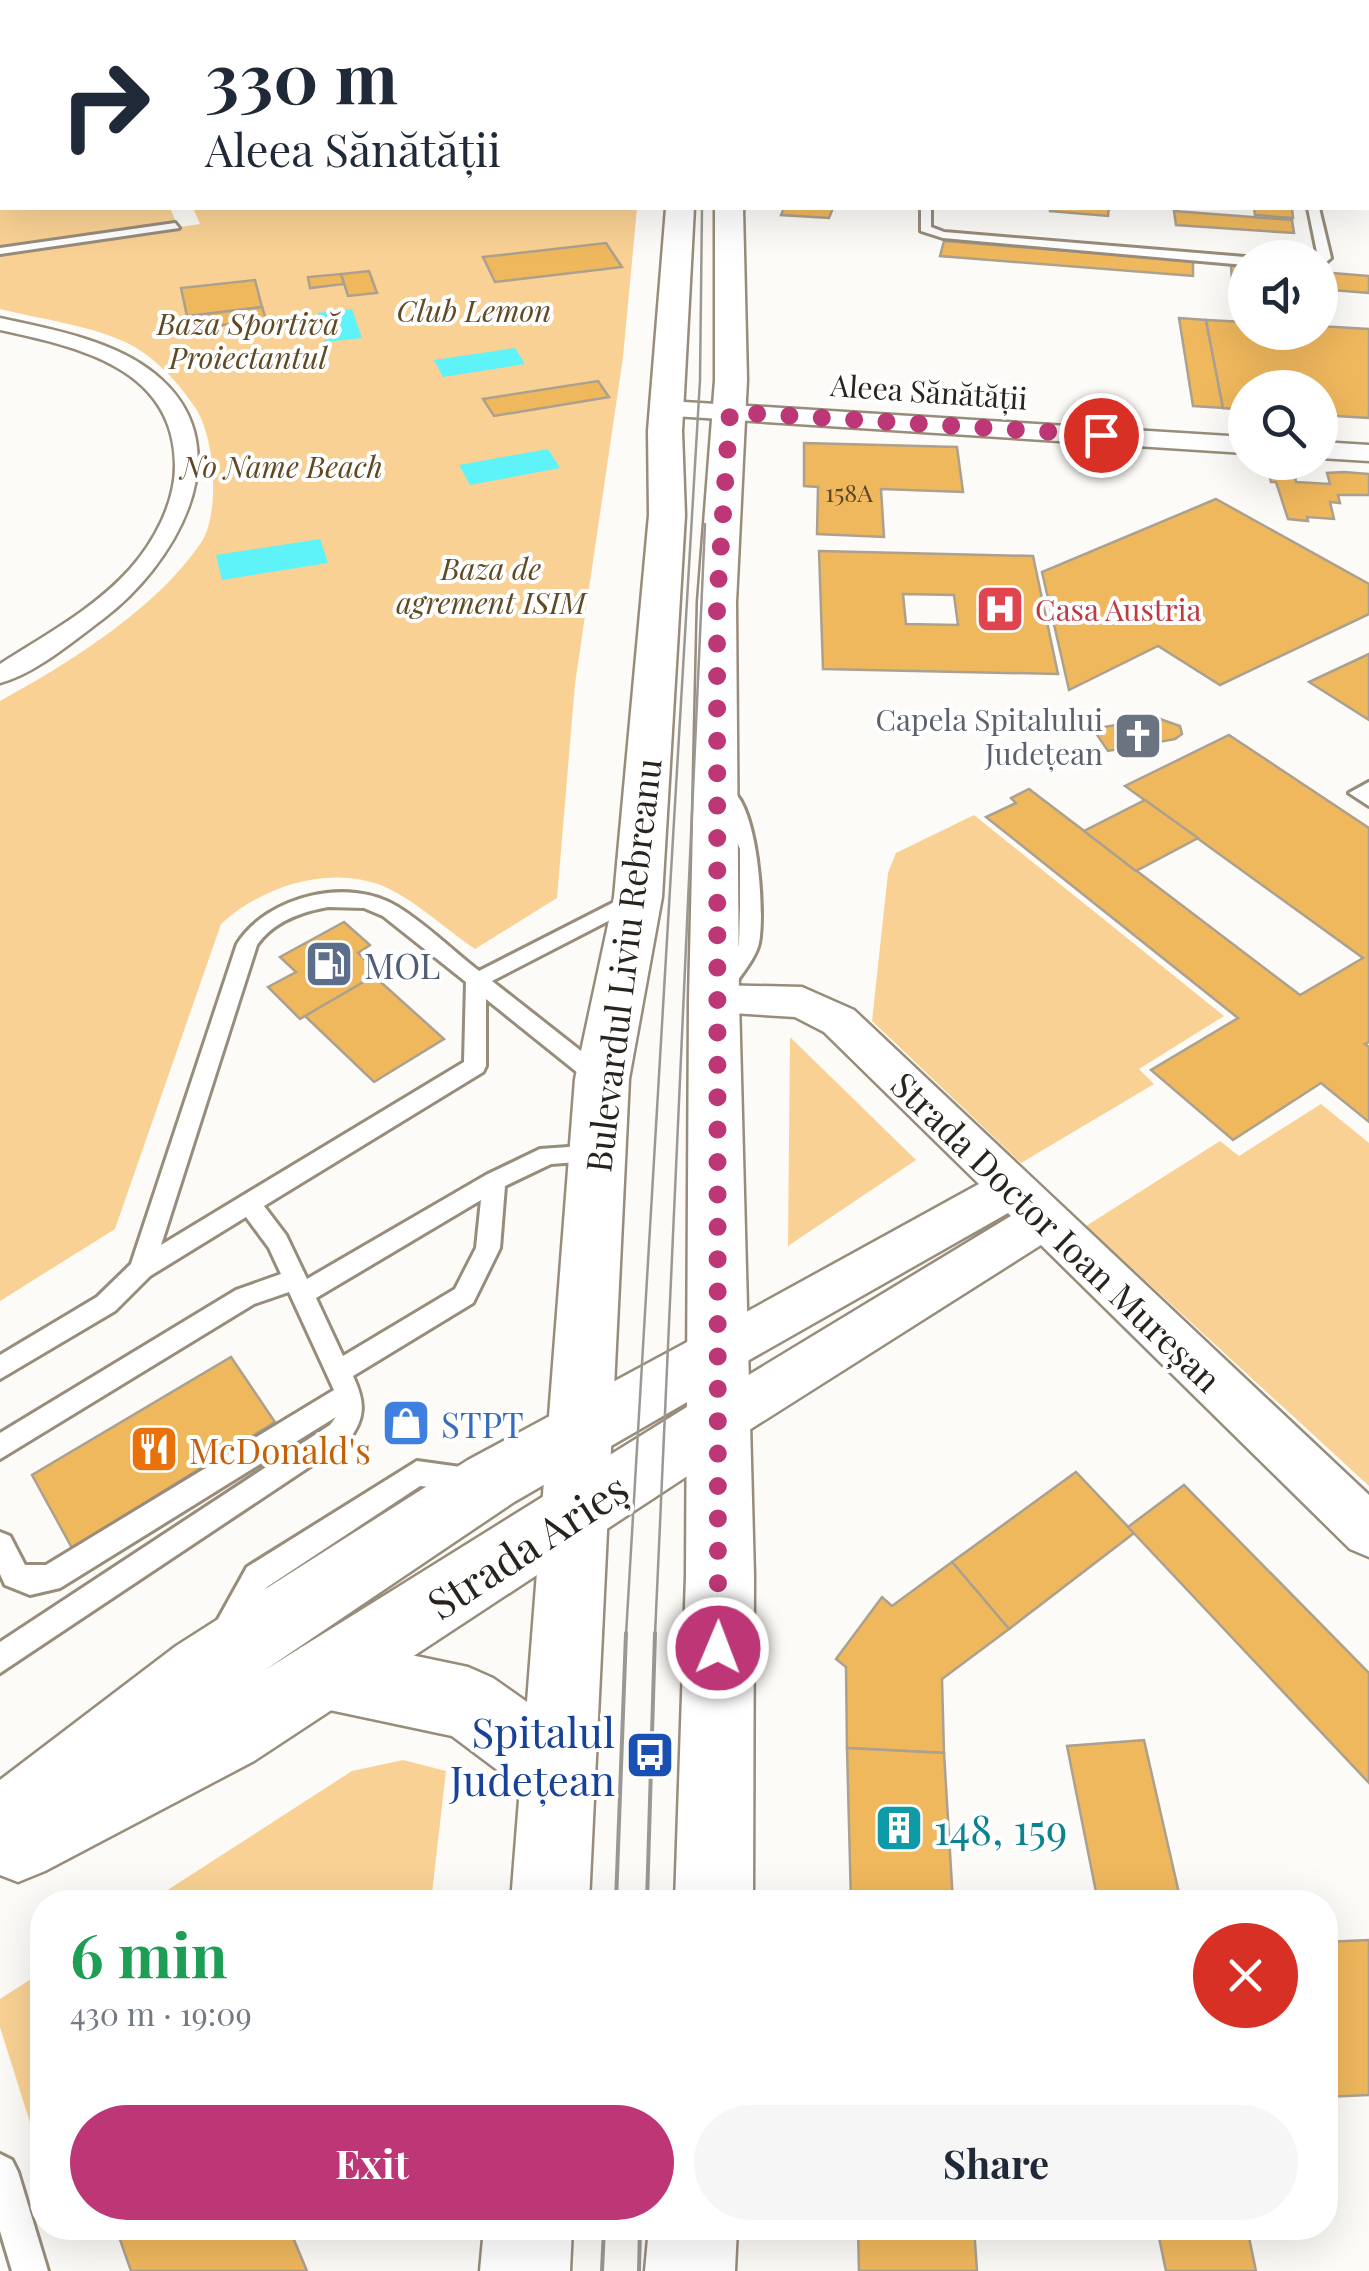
<!DOCTYPE html>
<meta charset="utf-8">
<style>
:root{--surface:#fff;--page:#f6f6f7;--text:#1f2937;--muted:#747a83;--accent:#bd3675}
body{margin:0;font-family:"Playfair Display",serif;background:var(--page);color:var(--text);height:100vh;display:flex;flex-direction:column;font-size:38px;white-space:nowrap}
*{box-sizing:border-box;margin:0}
p{font-size:32px;color:var(--muted)}
.icon{flex:none;width:55px;height:55px;fill:none;stroke:currentColor;stroke-width:2;stroke-linecap:round;stroke-linejoin:round}
.map{position:relative;flex:1;overflow:hidden}
.side{position:absolute;left:30px;top:1890px;width:1308px;height:350px;display:flex;flex-direction:column;background:var(--surface);border-radius:40px;box-shadow:0 10px 40px #0002}
.side>*{flex:none}
.banner{position:absolute;left:0px;top:0px;width:1370px;height:210px;box-shadow:0 10px 40px #0002;background:#fff;color:var(--text);overflow:hidden}
.controls{position:absolute;left:1228px;top:240px;display:grid;gap:20px}
.controls a{display:grid;place-items:center;width:110px;height:110px;border-radius:50%;background:var(--surface);box-shadow:0 10px 40px #0002;font-size:50px}
.pin{position:absolute;display:grid;place-items:center;width:85px;height:85px;color:#fff;margin:-42px;border:5px solid #fff;border-radius:50%;box-shadow:0 2px 10px #0007}
.me{position:absolute;width:110px;margin:-55px;rotate:1deg;stroke-linejoin:round;filter:drop-shadow(0 0 8px #0008)}
.turn{display:flex;align-items:center;gap:35px;height:210px;padding:0 40px;font-size:45px}
.turn .icon{width:130px;height:130px;stroke-width:2.5}
.turn b{display:block;font-size:70px;line-height:85px}
.round{display:grid;place-items:center;flex:none;width:105px;height:105px;border-radius:52px;background:var(--page)}
.headline{display:flex;align-items:center;justify-content:space-between;height:170px;padding:0 40px}
h1{font-size:60px;font-weight:700;line-height:75px;color:#1e9e55}
.primary-button{display:flex;gap:20px;margin-top:auto;padding:20px 40px}
.primary-button a{flex:1;height:115px;border-radius:60px;background:var(--accent);color:#fff;font-size:40px;font-weight:700;line-height:115px;text-align:center}
.primary-button a+a{background:var(--page);color:var(--text)}
.map>svg:first-child{display:block}
</style>
<div class="map">
<svg width="1369" height="2271" viewBox="0 0 1369 2271">
<rect width="100%" height="100%" fill="#fdfbf7"/>
<g fill="#f9d194">
<polygon points="0,169 2,208 170,208 177,224 0,249"/>
<path d="M193 208H637L623 357 575 684 557 898 475 949C445 929 411 896 378 884 325 866 261 887 221 924L115 1229 0 1301V701C68 664 159 607 202 541 220 512 215 438 196 409 179 383 155 356 125 342 88 325 40 319 0 309V254L200 224Z"/>
<polygon points="974,815 1224,1016 1139,1069 1154,1084 1021,1163 872,1021 888,873 896,853"/>
<polygon points="790,1037 916,1160 788,1246"/>
<polygon points="1321,1104 1369,1143 1369,1486 1086,1226 1220,1141 1239,1156"/>
<polygon points="403,1760 446,1771 431,1902 149,1902 352,1771"/>
<polygon points="42,1972 42,2161 0,2027 0,1999"/>
</g>
<g fill="#5df3f9">
<polygon points="352,309 362,338 326,342 317,313"/>
<polygon points="515,348 525,364 443,377 434,360"/>
<polygon points="548,449 560,468 470,485 459,465"/>
<polygon points="320,539 328,563 222,580 216,555"/>
</g>
<g fill="#f0b85d" stroke="#aca08e" stroke-width="2.5" fill-rule="evenodd">
<polygon points="1279,0 1369,0 1369,8 1368,2"/>
<polygon points="784,208 833,208 829,218 781,215"/>
<polygon points="1050,208 1109,208 1108,216 1050,211"/>
<polygon points="1254,208 1292,208 1293,218 1255,215"/>
<polygon points="1174,211 1292,220 1294,233 1176,225"/>
<polygon points="944,241 1193,261 1193,276 940,256"/>
<polygon points="606,243 622,267 495,282 483,257"/>
<polygon points="1231,265 1245,266 1245,283 1232,282"/>
<polygon points="369,271 377,293 348,296 341,274"/>
<polygon points="1320,272 1369,276 1369,293 1320,289"/>
<polygon points="341,274 344,284 310,288 308,277"/>
<polygon points="255,280 262,307 187,316 181,288"/>
<polygon points="262,307 266,319 209,327 206,314"/>
<polygon points="1179,318 1206,320 1223,408 1193,406"/>
<polygon points="1206,320 1245,322 1245,332 1320,332 1320,326 1369,329 1369,418 1320,415 1320,388 1245,388 1245,410 1223,408"/>
<polygon points="598,381 609,397 494,416 483,399"/>
<polygon points="804,443 957,447 963,492 881,489 884,537 817,534 818,487 804,486"/>
<polygon points="1344,472 1369,474 1369,495 1338,495 1340,503 1330,502 1334,519 1307,517 1308,521 1288,519 1276,482 1271,482 1269,473 1295,475 1296,482 1330,484 1327,473"/>
<polygon points="1216,499 1369,584 1369,614 1220,685 1158,646 1069,690 1042,572"/>
<path d="M819 551 1033 556 1058 674 823 669ZM903 594 954 595 958 625 906 624Z"/>
<polygon points="1369,654 1369,720 1309,682"/>
<polygon points="1157,718 1180,726 1182,734 1175,739 1108,751 1093,729"/>
<polygon points="1229,735 1369,828 1369,1042 1365,1044 1369,1047 1369,1122 1321,1083 1233,1140 1151,1070 1238,1018 986,817 1016,803 1011,798 1029,789 1300,995 1363,958 1125,786"/>
<polygon points="1145,800 1198,838 1136,871 1084,831"/>
<polygon points="344,922 370,945 358,953 379,973 300,1019 268,987 296,972 280,957"/>
<polygon points="374,976 444,1039 374,1082 305,1016"/>
<polygon points="231,1357 275,1422 72,1548 32,1475"/>
<polygon points="1076,1472 1134,1533 1009,1629 952,1562"/>
<polygon points="1184,1485 1369,1673 1369,1783 1128,1527"/>
<polygon points="952,1562 1009,1629 942,1679 944,1753 847,1748 846,1667 836,1659 882,1597 892,1606"/>
<polygon points="1144,1740 1181,1902 1098,1902 1067,1746"/>
<polygon points="847,1748 944,1753 953,1902 851,1902"/>
<polygon points="1369,1940 1369,2095 1325,2097 1325,1942"/>
<polygon points="116,2228 289,2228 307,2271 131,2271"/>
<polygon points="858,2228 974,2228 977,2271 859,2271"/>
<polygon points="1157,2228 1247,2228 1256,2271 1166,2271"/>
</g>
<g fill="none" stroke-linecap="round" stroke-linejoin="round">
<g stroke="#988c7a" stroke-width="6">
<g id="service">
<rect x="0" y="162" width="2" height="6"/>
<polygon points="921,208 931,208 931,227 944,232 1245,257 1245,265 943,238 921,231"/>
<polygon points="1308,208 1319,208 1331,258 1320,267"/>
<polygon points="175,223 179,228 0,254 0,248"/>
<polygon points="1369,782 1369,806 1349,793"/>
<path d="M727 787C758 799 765 913 759 943 756 958 740 976 731 990L724 992 714 985 739 945 740 906V849L718 793Z"/>
<path d="M638 890 645 892 648 897 645 902 492 981 609 1073 612 1079 609 1085H593L486 999V1066L483 1072 264 1206 286 1235 307 1279 486 1175 540 1149 597 1145 605 1148 608 1154 605 1160 551 1164 505 1186 500 1248 473 1303 353 1376C365 1402 366 1418 348 1441L0 1673V1642L330 1425 336 1417 60 1588 30 1595 5 1585 0 1574V1532L10 1536 25 1565H46L334 1390 289 1292 254 1304 0 1459V1433L236 1290 281 1274 269 1248 246 1217 150 1276 115 1311 0 1379V1355L97 1297 131 1264 237 944C267 896 349 876 398 907 427 925 452 950 479 971ZM328 907 364 908 383 916 466 982 464 1062 161 1245 257 945C273 922 300 912 328 907ZM481 1200 476 1248 455 1289 343 1356 316 1298Z"/>
<polygon points="417,1461 482,1470 486,1479 482,1488 473,1491 420,1486 267,1587 236,1640 226,1644 216,1640 212,1630 247,1567"/>
<polygon points="0,2154 12,2160 18,2172 48,2271 12,2271 0,2231"/>
</g>
</g>
<g stroke="#988c7a" stroke-width="5">
<path id="pedestrian" d="M0 318C54 330 120 341 162 380 242 454 172 567 103 619 75 640 35 674 0 683V664C45 635 94 609 130 569 154 542 175 503 175 466 175 368 79 347 0 330Z"/>
</g>
<g stroke="#988c7a" stroke-width="5">
<g id="minor">
<polygon points="1192,0 1210,0 1210,2 1193,2"/>
<rect x="1368" y="151" width="1" height="12"/>
<polygon points="668,401 1245,437 1245,453 658,415 654,409 658,403"/>
<polygon points="1320,442 1369,445 1369,461 1320,458"/>
<polygon points="714,985 802,987 854,1010 1369,1495 1369,1557 1350,1549 1041,1245 735,1439 717,1445 699,1439 691,1422 699,1405 1011,1216 1008,1213 735,1368 717,1375 699,1368 692,1353 699,1338 979,1184 824,1032 795,1017 699,1011 693,1000 699,989"/>
</g>
</g>
<g stroke="#988c7a" stroke-width="60">
<polyline id="tertiary" points="0,2 25,0"/>
</g>
<g stroke="#988c7a" stroke-width="5">
<polygon id="secondary" points="717,1326 739,1334 748,1353 739,1372 514,1502 265,1670 695,1402 717,1393 739,1402 749,1422 739,1442 254,1761 45,1871 18,1882 0,1875 0,1780 176,1646 468,1460"/>
</g>
<g stroke="#988c7a" stroke-width="5">
<g id="primary">
<rect x="725" y="0" width="20" height="2"/>
<polygon points="666,208 694,208 682,431 685,515 662,897 629,1079 589,1902 511,1902 520,1787 452,1736 325,1709 300,1698 289,1673 300,1648 325,1637 468,1667 493,1678 527,1702 575,1079 614,897 649,515 648,431"/>
<polygon points="715,208 743,208 747,380 736,602 739,1000 754,1576 753,1902 675,1902 686,1576 689,1000 698,602 715,380"/>
<polygon points="484,2228 572,2228 570,2271 480,2271"/>
<polygon points="649,2228 737,2228 735,2271 645,2271"/>
</g>
</g>
<use href="#service" fill="#fff" fill-rule="evenodd"/>
<use href="#pedestrian" fill="#fff" fill-rule="evenodd"/>
<use href="#minor" fill="#fff" fill-rule="evenodd"/>
<use href="#tertiary" stroke="#fff" stroke-width="55"/>
<use href="#secondary" fill="#fff" fill-rule="evenodd"/>
<use href="#primary" fill="#fff" fill-rule="evenodd"/>
<g stroke="#9b9893" stroke-width="2.5">
<polyline points="626,1635 700,380 702,208"/>
<polyline points="655,1635 705,524"/>
</g>
<g stroke="#9b9893" stroke-width="4">
<polyline points="616,1902 626,1633"/>
<polyline points="647,1902 655,1633"/>
<polyline points="602,2271 604,2228"/>
<polyline points="639,2271 640,2228"/>
</g>
</g>
<g fill="none" stroke-linecap="round" stroke-linejoin="round">
<polyline stroke="#bd3675" stroke-width="18" stroke-dasharray="0 32.4" points="718,1648 717,602 730,412 1101,435"/>
</g>
<defs>
<g id="hospital-square" transform="scale(2.5)"><rect x="-9" y="-9" width="18" height="18" rx="4" fill="#e0444e" stroke="#fff"/><path d="M-5-5h3v3.5h4V-5h3V5h-3V1.5h-4V5h-3Z" fill="#fff"/></g>
<g id="church-square" transform="scale(2.5)"><rect x="-9" y="-9" width="18" height="18" rx="4" fill="#6b7280" stroke="#fff"/><path d="M-1.2-6h2.4v3.5h3.3v2.4h-3.3V6h-2.4V-.1h-3.3v-2.4h3.3Z" fill="#fff"/></g>
<g id="fuel-square" transform="scale(2.5)"><rect x="-9" y="-9" width="18" height="18" rx="4" fill="#5c6f8a" stroke="#fff"/><path d="M-5.5-6h7V0h2V4h1.3V-2.5L3-4.5l.8-.8L6-3V5H2.5V1h-1V6h-7ZM-4.2-4.7v3.2H.2V-4.7Z" fill="#fff"/></g>
<g id="shop-square" transform="scale(2.5)"><rect x="-9" y="-9" width="18" height="18" rx="4" fill="#3f7fe0" stroke="#fff"/><path d="M-5-2.5h2.3a2.7 3.5 0 0 1 5.4 0H5L5.5 6h-11ZM-1.5-2.5h3a1.5 2.3 0 0 0-3 0Z" fill="#fff"/></g>
<g id="restaurant-square" transform="scale(2.5)"><rect x="-9" y="-9" width="18" height="18" rx="4" fill="#e8710a" stroke="#fff"/><path d="M-5-6h1v4h1v-4h1v4h1v-4h1v5L-1.5 .5V6h-2V.5L-5-1ZM5-6V6H3V1.5H1.5Q1.5-4 5-6Z" fill="#fff"/></g>
<g id="bus-square" transform="scale(2.5)"><rect x="-9" y="-9" width="18" height="18" rx="4" fill="#1a4fb4" stroke="#fff"/><path d="M-5-6H5V4H4V6H2V4H-2V6H-4V4H-5ZM-3.5-4V0h7V-4ZM-3.5 1.2v1.5H-2V1.2ZM2 1.2v1.5H3.5V1.2Z" fill="#fff"/></g>
<g id="building-square" transform="scale(2.5)"><rect x="-9" y="-9" width="18" height="18" rx="4" fill="#0f9aa8" stroke="#fff"/><path d="M-4-6H4V6H1V3H-1V6H-4ZM-2.5-4.3h1.7v1.8h-1.7ZM.8-4.3h1.7v1.8H.8ZM-2.5-1h1.7V.8h-1.7ZM.8-1h1.7V.8H.8Z" fill="#fff"/></g>
</defs>
<g fill-rule="evenodd">
<use href="#hospital-square" x="1000" y="609"/>
<use href="#church-square" x="1138" y="736"/>
<use href="#fuel-square" x="329" y="964"/>
<use href="#shop-square" x="406" y="1423"/>
<use href="#restaurant-square" x="154" y="1449"/>
<use href="#bus-square" x="650" y="1755"/>
<use href="#building-square" x="899" y="1828"/>
</g>
<g text-anchor="middle" dominant-baseline="central" stroke-width="8" stroke-linejoin="round" paint-order="stroke">
<g font-size="25" fill="#5a492d">
<text x="849" y="491">158A</text>
</g>
<g font-size="30" font-style="italic" fill="#604923" stroke="#fff">
<text x="474" y="310">Club Lemon</text>
<text x="248" y="323">Baza Sportivă<tspan x="248" dy="34">Proiectantul</tspan></text>
<text x="282" y="466">No Name Beach</text>
<text x="491" y="568">Baza de<tspan x="491" dy="34">agrement ISIM</tspan></text>
</g>
<g font-size="30" fill="#28241d" stroke="#fff">
<text transform="translate(929 391) rotate(4)">Aleea Sănătății</text>
</g>
<g font-size="30" fill="#be3a42" stroke="#fff" text-anchor="start">
<text x="1035" y="609">Casa Austria</text>
</g>
<g font-size="30" fill="#5b616d" stroke="#fff" text-anchor="end">
<text x="1103" y="719">Capela Spitalului<tspan x="1103" dy="34">Județean</tspan></text>
</g>
<g font-size="35" fill="#4e5e75" stroke="#fff" text-anchor="start">
<text x="364" y="964">MOL</text>
</g>
<g font-size="35" fill="#28241d" stroke="#fff">
<text transform="translate(622 965) rotate(-83)">Bulevardul Liviu Rebreanu</text>
<text transform="translate(1057 1231) rotate(44)">Strada Doctor Ioan Mureșan</text>
</g>
<g font-size="35" fill="#366cbe" stroke="#fff" text-anchor="start">
<text x="441" y="1423">STPT</text>
</g>
<g font-size="35" fill="#c56008" stroke="#fff" text-anchor="start">
<text x="189" y="1449">McDonald's</text>
</g>
<g font-size="42" fill="#28241d" stroke="#fff">
<text transform="translate(527 1545) rotate(-33)">Strada Arieș</text>
</g>
<g font-size="42" fill="#164399" stroke="#fff" text-anchor="end">
<text x="615" y="1731">Spitalul<tspan x="615" dy="48">Județean</tspan></text>
</g>
<g font-size="42" fill="#0d838f" stroke="#fff" text-anchor="start">
<text x="934" y="1828">148, 159</text>
</g>
</g>
</svg>
<div class="controls">
<a><svg class="icon" aria-label="sound" viewBox="0 0 24 24"><path d="M4 9h4l5-4v14l-5-4H4zM17 9q2 3 0 6"/></svg></a>
<a><svg class="icon" aria-label="search" viewBox="0 0 24 24"><circle cx="10" cy="10" r="6"/><path d="M15 15l6 6"/></svg></a>
</div>
<div class="pin" style="left:1101px;top:435px;background:#d93025"><svg class="icon" aria-label="arrive" viewBox="0 0 24 24"><path d="M6 21V4h12l-3 4 3 4H6"/></svg></div>
<svg class="me" style="left:718px;top:1648px" viewBox="-20 -20 40 40"><circle r="17" fill="#bd3675" stroke="#fff" stroke-width="3"/><path d="M0-11L8 9 0 5-8 9z" fill="#fff"/></svg>
<div class="banner">
<div class="turn"><svg class="icon" aria-label="right" viewBox="0 0 24 24"><path d="M7 20v-9h11M14 6l5 5-5 5"/></svg><div><b>330 m</b>Aleea Sănătății</div></div>
</div>
<section class="side">
<div class="headline"><div><h1>6 min</h1><p>430 m · 19:09</p></div><a class="round" style="background:#d93025;color:#fff"><svg class="icon" aria-label="close" viewBox="0 0 24 24"><path d="M6 6l12 12M18 6L6 18"/></svg></a></div>
<div class="primary-button"><a>Exit</a><a>Share</a></div>
</section>
</div>
